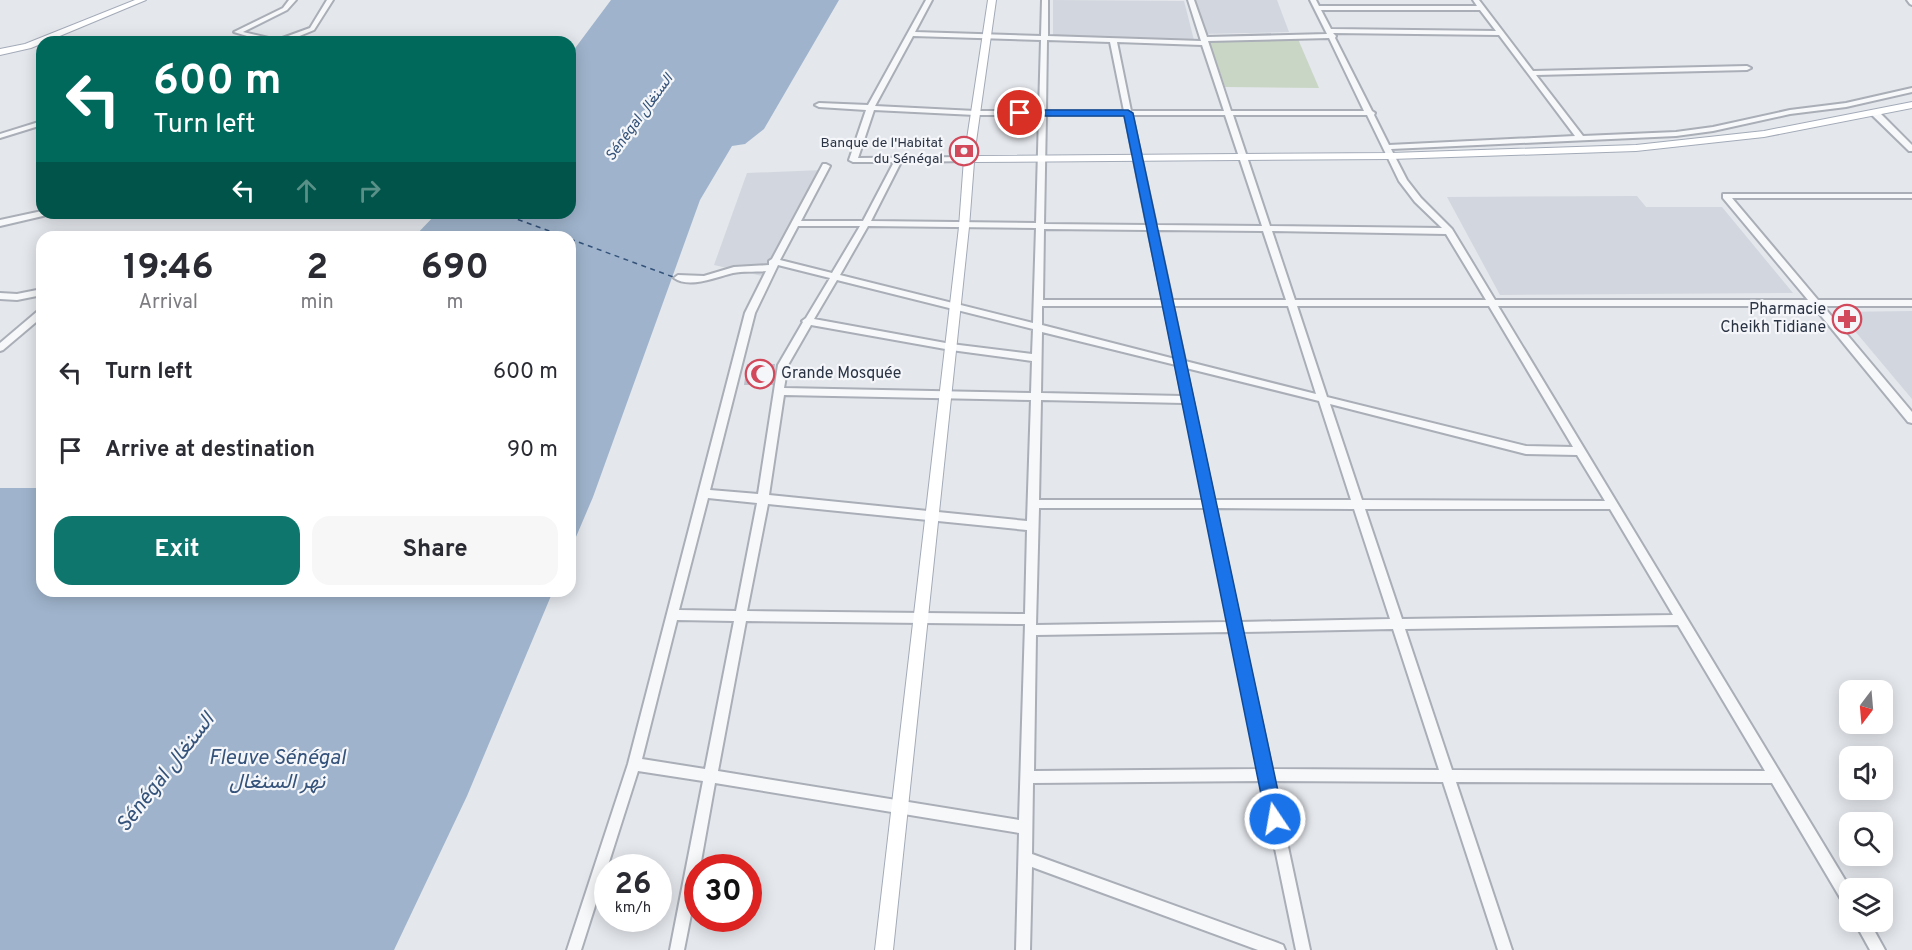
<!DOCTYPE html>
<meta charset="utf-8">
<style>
:root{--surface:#fff;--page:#f7f7f7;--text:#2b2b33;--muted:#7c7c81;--accent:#0f766e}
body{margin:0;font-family:Overpass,Vazirmatn,sans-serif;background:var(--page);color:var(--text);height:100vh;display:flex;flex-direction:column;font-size:22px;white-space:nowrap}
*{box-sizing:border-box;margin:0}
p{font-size:20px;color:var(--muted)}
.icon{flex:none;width:33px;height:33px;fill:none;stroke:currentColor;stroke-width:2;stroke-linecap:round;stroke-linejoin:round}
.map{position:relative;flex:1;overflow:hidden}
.sheet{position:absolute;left:36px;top:231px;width:540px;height:366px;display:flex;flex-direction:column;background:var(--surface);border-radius:18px;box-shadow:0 3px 15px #0003}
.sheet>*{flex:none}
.banner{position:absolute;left:36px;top:36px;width:540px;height:183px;border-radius:18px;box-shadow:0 3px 15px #0003;background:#00695c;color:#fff;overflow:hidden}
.needle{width:39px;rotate:196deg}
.fabs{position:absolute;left:1839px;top:680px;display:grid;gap:12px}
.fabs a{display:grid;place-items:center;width:54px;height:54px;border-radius:12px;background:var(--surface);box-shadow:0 3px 15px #0003;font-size:30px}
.speed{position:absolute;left:594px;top:854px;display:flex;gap:12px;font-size:30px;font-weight:700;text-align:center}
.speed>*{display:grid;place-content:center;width:78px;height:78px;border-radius:50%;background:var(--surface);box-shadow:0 3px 15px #0003;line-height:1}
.speed small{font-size:15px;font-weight:400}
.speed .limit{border:9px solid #d22;background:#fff;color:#111}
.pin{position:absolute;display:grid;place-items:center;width:51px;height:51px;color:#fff;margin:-26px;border:3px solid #fff;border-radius:50%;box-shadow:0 2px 6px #0007}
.me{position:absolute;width:66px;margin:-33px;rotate:348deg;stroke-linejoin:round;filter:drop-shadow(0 0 4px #0008)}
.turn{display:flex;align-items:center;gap:21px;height:126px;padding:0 18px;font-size:27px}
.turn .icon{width:78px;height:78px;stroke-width:2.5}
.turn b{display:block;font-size:42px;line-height:51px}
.lanes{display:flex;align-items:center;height:57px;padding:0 18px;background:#0003;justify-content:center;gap:30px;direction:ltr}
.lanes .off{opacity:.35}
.eta{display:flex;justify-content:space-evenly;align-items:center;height:102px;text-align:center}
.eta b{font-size:36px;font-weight:700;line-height:42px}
.primary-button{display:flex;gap:12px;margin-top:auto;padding:12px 18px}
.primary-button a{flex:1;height:69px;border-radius:18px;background:var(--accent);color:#fff;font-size:24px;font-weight:700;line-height:69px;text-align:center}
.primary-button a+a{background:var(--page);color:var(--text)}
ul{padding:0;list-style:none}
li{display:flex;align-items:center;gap:18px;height:78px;padding:0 18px}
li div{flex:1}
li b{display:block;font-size:22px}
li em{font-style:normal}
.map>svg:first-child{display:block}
</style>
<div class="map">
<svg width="1912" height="950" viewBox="0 0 1912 950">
<rect width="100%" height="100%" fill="#e4e7ec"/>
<g fill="#d2d6de">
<polygon points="1053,0 1184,1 1194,40 1053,37"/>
<polygon points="1192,0 1277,0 1289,32 1201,34"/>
<polygon points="822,170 762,276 714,265 747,173"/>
<polygon points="1637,196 1646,207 1722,207 1793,293 1500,295 1447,197"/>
<polygon points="1912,311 1912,399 1839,312"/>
</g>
<polygon fill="#c9d6c5" points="1298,39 1319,88 1225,87 1209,40"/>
<g fill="#9fb4cc">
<polygon points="611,0 839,0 764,129 745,144 732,146 700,200 593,497 570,551 570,237 414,237 437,213 570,213 570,55"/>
<polygon points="0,488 42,488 42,591 553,591 467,796 394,950 0,950"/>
</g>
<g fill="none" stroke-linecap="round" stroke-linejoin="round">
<g stroke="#34527a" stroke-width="1.5" stroke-dasharray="5 4.5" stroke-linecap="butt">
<polyline points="500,213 566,237"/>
<polyline points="570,239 676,278"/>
</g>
</g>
<polygon fill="#bbc0ca" points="747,364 775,364 773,385 744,385"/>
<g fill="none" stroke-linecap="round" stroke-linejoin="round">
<g stroke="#a9aeb7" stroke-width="4">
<g id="minor">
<polygon points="289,0 296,0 287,10 243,32 277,40 310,28 327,0 333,0 314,30 285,42 267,42 234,32 283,8"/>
<path d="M926 0H932L915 32 1041 36 1042 0H1048V36L1201 41 1188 0H1194L1207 37 1327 34 1310 0H1316L1319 6H1477L1473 0H1479L1533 71 1747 66 1751 68 1747 70 1536 75 1583 136 1676 132 1713 127 1790 110 1846 103 1912 88V92L1846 107 1790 114 1713 131 1676 136 1391 149 1407 180 1421 198 1452 229 1495 300H1808L1723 198V194H1912V198H1732L1818 300H1912V306H1823L1912 412V423L1908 422 1813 306H1498L1850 888V908L1845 906 1772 783 1456 782 1512 950H1498L1443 782 1274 781 1310 950H1296L1261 781 1033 783 1032 854 1278 943 1283 945 1285 950H1258L1032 867 1030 950H1016L1019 833 715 783 700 867H698V879L684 950H670L703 781 638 771 581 950H567L628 764 745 313 766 271C755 272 743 271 733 273 716 277 689 289 674 278L678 275 704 276 734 267 769 265V261L772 259 823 164H826L830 166 801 221H863L894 162H853L849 160 866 110 819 107 815 105 819 103 868 105ZM1321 10H1480L1496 31 1331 29ZM1333 33 1499 35 1575 136 1389 145 1374 115 1375 113 1372 111 1335 38 1336 36ZM913 36 1041 40 1039 111H975L875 106ZM1329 38 1364 111H1231L1208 41ZM1047 40 1110 42 1124 111H1046ZM1117 42 1202 45 1224 111H1131ZM874 110 975 115H1039L1036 223 871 221 901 162 969 161 973 159 969 157 858 158ZM1046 115H1125L1147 225 1044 224ZM1132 115H1225L1262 226 1156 225ZM1233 115H1367L1399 181 1415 202 1442 228 1270 226ZM798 226H860L832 273 780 260ZM868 226 1036 228 1033 323 840 275ZM1044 229 1148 230 1163 300H1043ZM1157 230 1263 231 1286 300H1172ZM1272 231 1446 234 1486 300H1295ZM778 265 830 278 806 318 802 321 803 322 778 365 758 494 710 490 755 313ZM837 280 1033 329 1032 354 951 344 814 319ZM1042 306H1164L1175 359 1042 325ZM1173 306H1288L1316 394 1185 361ZM1297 306H1489L1573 447 1526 446 1327 397ZM811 325 951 350 1032 361 1031 393 784 388 788 365ZM1042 332 1176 365 1182 396 1041 393ZM1186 368 1319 401 1351 500H1214ZM784 395 1031 400 1027 521 769 495ZM1041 400 1184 403 1204 500H1039ZM1330 404 1526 454 1577 455 1605 501 1362 500ZM708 498 757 503 736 611 679 610ZM768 504 1027 530 1025 614 747 611ZM1039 508H1205L1229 622 1036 625ZM1216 508 1354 509 1390 619 1240 622ZM1365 509H1610L1673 615 1402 619ZM677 620 734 621 705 769 642 759ZM746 621 1025 624 1019 820 718 771ZM1678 625 1765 771 1452 770 1405 629ZM1393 629 1439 770 1272 769 1242 632ZM1231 632 1259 769 1034 771 1036 635Z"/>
<polygon points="1907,0 1912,0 1912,5 1910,4"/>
<polygon points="1872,111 1878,111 1912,145 1912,151 1909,151 1872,115"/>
<polygon points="42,121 42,125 0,138 0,134"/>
<polygon points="42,211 42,213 48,213 47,215 0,226 0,220"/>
<polygon points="42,289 42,295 17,300 0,299 0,293 17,294"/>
<polygon points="42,309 42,317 3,350 0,351 0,343 39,310"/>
<polygon points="1854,921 1869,921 1885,950 1870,950"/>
</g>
</g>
<g stroke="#a3abb8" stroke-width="2">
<g id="major">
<polygon points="135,0 146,0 31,48 0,55 0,49 25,44"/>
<polygon points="988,0 996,0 974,156 1391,153 1636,145 1764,131 1912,102 1912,108 1764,137 1636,151 1391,159 974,162 969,227 893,950 875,950 959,227 964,159"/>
</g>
</g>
<use href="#minor" fill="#f7f8fa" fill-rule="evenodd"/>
<use href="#major" fill="#fff" fill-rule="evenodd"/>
</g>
<polygon fill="#1a73e8" stroke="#114b97" stroke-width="1.5" points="1128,110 1133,113 1284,819 1281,825 1275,827 1269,825 1266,819 1124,116 1020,116 1015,113 1020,110"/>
<defs>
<g id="bank-ring" transform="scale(1.5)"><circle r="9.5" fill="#f4f6f9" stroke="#d1495b" stroke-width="1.5"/><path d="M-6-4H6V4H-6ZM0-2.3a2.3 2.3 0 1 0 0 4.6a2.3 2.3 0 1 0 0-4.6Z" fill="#d1495b"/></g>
<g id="pharmacy-ring" transform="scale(1.5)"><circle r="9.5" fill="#f4f6f9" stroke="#d1495b" stroke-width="1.5"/><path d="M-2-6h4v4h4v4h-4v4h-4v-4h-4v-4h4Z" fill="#d1495b"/></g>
<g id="mosque-ring" transform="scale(1.5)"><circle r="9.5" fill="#f4f6f9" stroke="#d1495b" stroke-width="1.5"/><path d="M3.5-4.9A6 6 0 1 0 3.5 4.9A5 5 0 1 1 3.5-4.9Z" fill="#d1495b"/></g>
</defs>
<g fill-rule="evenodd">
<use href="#bank-ring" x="964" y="151"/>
<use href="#pharmacy-ring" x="1847" y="319"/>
<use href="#mosque-ring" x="760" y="374"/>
</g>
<g text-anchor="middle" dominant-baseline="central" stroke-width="4.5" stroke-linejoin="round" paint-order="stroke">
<g font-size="14" fill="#2b3445" stroke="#f4f6f9" text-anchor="end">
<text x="943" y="143">Banque de l'Habitat<tspan x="943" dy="16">du Sénégal</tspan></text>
</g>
<g font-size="15" font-style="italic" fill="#34527a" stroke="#f4f6f9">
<text transform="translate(640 118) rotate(-54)">Sénégal السنغال</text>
</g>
<g font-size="16" fill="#2b3445" stroke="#f4f6f9" text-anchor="end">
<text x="1826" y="310">Pharmacie<tspan x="1826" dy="18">Cheikh Tidiane</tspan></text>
<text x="781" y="374" text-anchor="start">Grande Mosquée</text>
</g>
<g font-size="21" font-style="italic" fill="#34527a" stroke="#f4f6f9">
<text x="277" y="758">Fleuve Sénégal<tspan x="277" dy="24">نهر السنغال</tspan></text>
<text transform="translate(166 773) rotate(-52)">Sénégal السنغال</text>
</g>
</g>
</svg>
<div class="fabs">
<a><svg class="needle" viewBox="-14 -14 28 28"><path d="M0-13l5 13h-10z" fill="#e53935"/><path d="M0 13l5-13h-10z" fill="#7c7c81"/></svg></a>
<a><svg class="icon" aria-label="sound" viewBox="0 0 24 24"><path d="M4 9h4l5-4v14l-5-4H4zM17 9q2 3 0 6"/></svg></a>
<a><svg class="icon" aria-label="search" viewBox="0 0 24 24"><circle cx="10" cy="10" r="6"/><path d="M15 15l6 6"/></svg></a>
<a><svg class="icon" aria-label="layers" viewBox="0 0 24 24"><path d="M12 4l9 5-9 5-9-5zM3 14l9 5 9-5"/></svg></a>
</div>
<div class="speed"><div>26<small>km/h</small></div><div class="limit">30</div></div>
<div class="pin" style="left:1020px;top:113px;background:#d93025"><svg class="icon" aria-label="arrive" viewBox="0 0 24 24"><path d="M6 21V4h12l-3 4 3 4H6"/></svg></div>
<svg class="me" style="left:1275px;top:819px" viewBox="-20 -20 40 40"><circle r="17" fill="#1a73e8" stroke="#fff" stroke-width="3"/><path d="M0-11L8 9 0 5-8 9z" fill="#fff"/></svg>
<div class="banner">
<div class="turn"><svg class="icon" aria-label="left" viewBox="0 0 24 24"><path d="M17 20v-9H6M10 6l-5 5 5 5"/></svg><div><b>600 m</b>Turn left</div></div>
<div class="lanes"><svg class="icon" aria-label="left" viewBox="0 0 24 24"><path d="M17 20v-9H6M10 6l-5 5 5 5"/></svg><svg class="icon off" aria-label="ahead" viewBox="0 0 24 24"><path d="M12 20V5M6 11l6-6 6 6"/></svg><svg class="icon off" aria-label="right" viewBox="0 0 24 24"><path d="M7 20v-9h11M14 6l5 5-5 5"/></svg></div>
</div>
<section class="sheet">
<div class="eta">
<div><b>19:46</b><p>Arrival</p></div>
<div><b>2</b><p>min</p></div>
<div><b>690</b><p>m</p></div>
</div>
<ul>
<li><svg class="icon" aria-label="left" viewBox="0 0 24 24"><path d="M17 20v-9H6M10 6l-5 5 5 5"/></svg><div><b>Turn left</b></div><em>600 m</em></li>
<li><svg class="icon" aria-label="arrive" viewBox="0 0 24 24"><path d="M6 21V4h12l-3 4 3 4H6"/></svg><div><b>Arrive at destination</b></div><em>90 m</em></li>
</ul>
<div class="primary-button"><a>Exit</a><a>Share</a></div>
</section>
</div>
